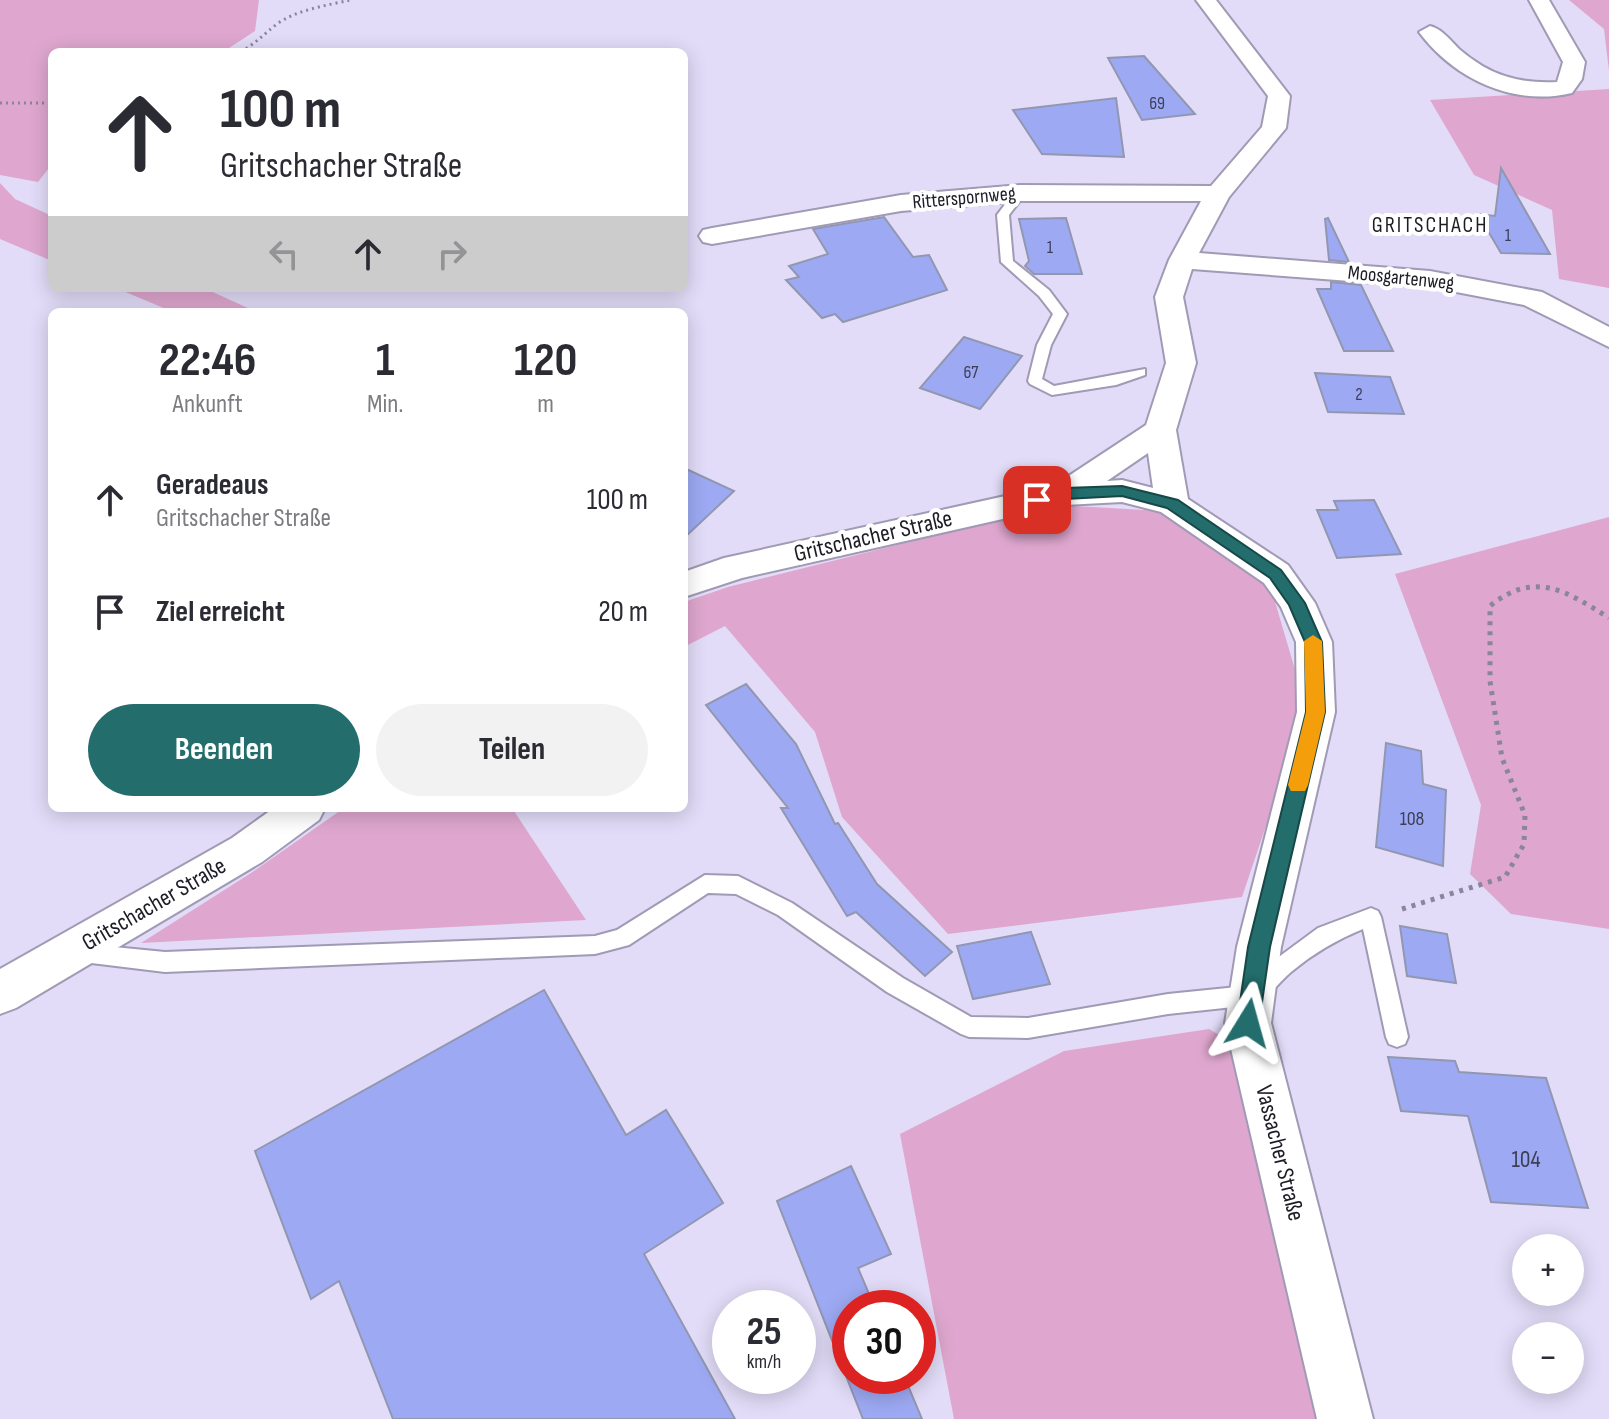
<!DOCTYPE html>
<html lang="de">
<meta charset="utf-8">
<style>
:root{--surface:#fff;--page:#f2f2f3;--text:#2b2b33;--muted:#7c7c81;--accent:#236e6d}
body{margin:0;font-family:"Sofia Sans Condensed",sans-serif;background:var(--page);color:var(--text);height:100vh;display:flex;flex-direction:column;font-size:30px;white-space:nowrap}
*{box-sizing:border-box;margin:0}
p{font-size:26px;color:var(--muted)}
.icon{flex:none;width:44px;height:44px;fill:none;stroke:currentColor;stroke-width:2;stroke-linecap:round;stroke-linejoin:round}
.map{position:relative;flex:1;overflow:hidden}
.side{position:absolute;left:48px;top:308px;width:640px;height:504px;display:flex;flex-direction:column;background:var(--surface);border-radius:12px;box-shadow:0 4px 20px #0003}
.side>*{flex:none}
.hud{position:absolute;left:48px;top:48px;width:640px;height:244px;border-radius:12px;box-shadow:0 4px 20px #0003;background:#fff;color:var(--text);overflow:hidden}
.controls{position:absolute;left:1512px;top:1234px;display:grid;gap:16px}
.controls a{display:grid;place-items:center;width:72px;height:72px;border-radius:50%;background:var(--surface);box-shadow:0 4px 20px #0003;font-size:40px}
.speed{position:absolute;left:712px;top:1290px;display:flex;gap:16px;font-size:40px;font-weight:700;text-align:center}
.speed>*{display:grid;place-content:center;width:104px;height:104px;border-radius:50%;background:var(--surface);box-shadow:0 4px 20px #0003;line-height:1}
.speed small{font-size:20px;font-weight:400}
.speed .limit{border:12px solid #d22;background:#fff;color:#111}
.pin{position:absolute;display:grid;place-items:center;width:68px;height:68px;color:#fff;margin:-34px;border-radius:16px;box-shadow:0 4px 12px #0006}
.me{position:absolute;width:88px;margin:-44px;rotate:8deg;stroke-linejoin:round;filter:drop-shadow(0 0 6px #0008)}
.turn{display:flex;align-items:center;gap:28px;height:168px;padding:0 40px;font-size:36px}
.turn .icon{width:104px;height:104px;stroke-width:2.5}
.turn b{display:block;font-size:56px;line-height:68px}
.lanes{display:flex;align-items:center;height:76px;padding:0 40px;background:#0003;justify-content:center;gap:40px;direction:ltr}
.lanes .off{opacity:.35}
.eta{display:flex;justify-content:space-evenly;align-items:center;height:136px;text-align:center}
.eta b{font-size:48px;font-weight:700;line-height:56px}
.primary-button{display:flex;gap:16px;margin-top:auto;padding:16px 40px}
.primary-button a{flex:1;height:92px;border-radius:48px;background:var(--accent);color:#fff;font-size:32px;font-weight:700;line-height:92px;text-align:center}
.primary-button a+a{background:var(--page);color:var(--text)}
ul{padding:0;list-style:none}
li{display:flex;align-items:center;gap:24px;height:112px;padding:0 40px}
li div{flex:1}
li b{display:block;font-size:30px}
li em{font-style:normal}
.map>svg:first-child{display:block}
</style>
<div class="map">
<svg width="1609" height="1419" viewBox="0 0 1609 1419">
<rect width="100%" height="100%" fill="#e2dcf8"/>
<g fill="#dfa7cf">
<polygon points="0,0 259,0 255,31 223,52 52,52 52,164 38,182 0,175"/>
<polygon points="1569,0 1609,0 1609,71 1604,29"/>
<polygon points="1609,89 1609,288 1559,279 1552,210 1474,175 1430,100"/>
<polygon points="0,183 15,199 52,216 52,261 0,239"/>
<polygon points="116,288 204,288 250,309 266,312 173,312"/>
<polygon points="1057,505 1162,511 1271,588 1306,707 1242,897 948,934 842,817 815,732 725,626 684,647 684,602 728,587"/>
<polygon points="1609,517 1609,929 1511,914 1470,874 1481,805 1395,574"/>
<polygon points="344,808 512,808 586,920 141,943 251,873"/>
<polygon points="1209,1029 1243,1049 1327,1419 954,1419 900,1134 1064,1051"/>
</g>
<g fill="#9daaf3" stroke="#9297b1" stroke-width="2">
<polygon points="1144,56 1195,114 1142,120 1108,58"/>
<polygon points="1116,98 1124,157 1042,154 1013,110"/>
<polygon points="1501,168 1550,254 1501,253 1478,214 1495,216"/>
<polygon points="884,217 913,257 929,255 947,290 843,322 835,314 822,318 786,280 799,277 789,266 828,254 813,229"/>
<polygon points="1066,218 1082,274 1034,274 1025,266 1029,261 1019,219"/>
<polygon points="1328,218 1349,262 1329,260 1325,219"/>
<polygon points="1331,282 1361,285 1393,351 1344,351 1317,289 1331,289"/>
<polygon points="964,337 1022,356 980,409 920,388"/>
<polygon points="1315,373 1390,377 1404,414 1328,412"/>
<polygon points="684,468 734,491 684,538"/>
<polygon points="1374,500 1401,554 1337,558 1317,510 1338,510 1334,501"/>
<polygon points="746,684 796,744 835,824 838,823 877,884 952,952 925,976 856,912 847,916 781,808 788,808 706,705"/>
<polygon points="1386,743 1421,751 1423,784 1446,790 1443,866 1376,847"/>
<polygon points="1400,926 1447,934 1456,983 1407,976"/>
<polygon points="1031,932 1050,984 973,999 957,946"/>
<polygon points="544,990 626,1135 666,1110 723,1203 644,1254 735,1419 393,1419 339,1281 311,1299 255,1151"/>
<polygon points="1388,1057 1455,1061 1459,1072 1546,1078 1588,1208 1491,1202 1468,1116 1401,1111"/>
<polygon points="851,1166 891,1254 858,1268 875,1308 850,1308 850,1376 904,1376 922,1419 863,1419 777,1201"/>
</g>
<g fill="none" stroke-linecap="round" stroke-linejoin="round">
<g stroke="#a09ab4" stroke-width="4">
<g id="service">
<polygon points="1016,190 1026,193 1009,215 1013,261 1049,290 1067,314 1051,345 1042,379 1054,386 1145,369 1145,375 1116,385 1052,395 1030,384 1028,381 1037,345 1053,314 1039,296 1001,262 997,215"/>
<path d="M705 875 738 876 792 903 903 978 971 1017 1028 1018 1168 994 1247 986 1276 959 1318 928 1371 908 1378 911 1381 917 1408 1037 1405 1044 1397 1047 1389 1044 1386 1037 1363 929C1336 940 1314 953 1291 972 1278 983 1268 999 1252 1005L1168 1014 1028 1038 969 1037 961 1034 887 992 778 915 736 894 708 893 629 945 595 954 165 972 83 962 76 960 73 953 76 946 83 944 165 952 595 936 617 930Z"/>
</g>
</g>
<g stroke="#a09ab4" stroke-width="4">
<g id="minor">
<path d="M1196 0H1216L1290 96 1286 128 1229 197 1199 253 1430 271 1542 292 1609 327V347L1524 305 1430 287 1192 269 1183 297 1196 363 1176 430 1188 499 1288 565 1315 603 1332 642 1335 712 1281 947 1271 1023 1373 1419H1317L1225 1023 1237 947 1297 712 1296 642 1281 607 1264 583 1161 512 1122 502 1065 505 742 578 684 597V572L724 558 1055 485 1146 425 1166 363 1155 297 1169 260 1201 201H1020L901 211 712 244 703 242 699 236 703 230 712 228 901 195 1020 185 1211 186 1262 127 1268 96ZM1148 453 1153 488 1122 480 1107 481Z"/>
<path d="M1529 0H1549L1585 62 1582 79 1572 93C1514 107 1454 79 1419 32L1430 26C1442 29 1450 40 1459 49 1489 75 1518 84 1557 82L1563 62Z"/>
<polygon points="274,808 325,808 319,820 262,862 16,1008 0,1014 0,969 232,838"/>
</g>
</g>
<g stroke="#8a869a" stroke-width="3" stroke-dasharray="2 4" stroke-linecap="butt">
<path d="M241 52C257 42 263 35 277 24 296 10 328 5 351 0"/>
<polyline points="0,103 52,103"/>
</g>
<path stroke="#8a869a" stroke-width="5" stroke-dasharray="4 6" stroke-linecap="butt" d="M1402 909 1505 877 1524 844 1525 815 1502 758 1490 681V606C1534 570 1567 591 1609 618"/>
<use href="#service" fill="#fff" fill-rule="evenodd"/>
<use href="#minor" fill="#fff" fill-rule="evenodd"/>
</g>
<polygon fill="#236e6d" stroke="#174847" stroke-width="2" points="1122,486 1178,500 1281,570 1305,603 1322,642 1325,712 1270,947 1259,1023 1256,1030 1248,1033 1241,1030 1237,1023 1248,947 1306,712 1305,642 1289,605 1270,578 1167,508 1122,496 1065,499 1037,505 1029,500 1031,496 1065,488"/>
<polygon fill="#f59e0b" points="1313,635 1322,641 1325,712 1308,785 1305,791 1291,791 1288,785 1306,712 1304,641"/>
<g text-anchor="middle" dominant-baseline="central" stroke-width="8" stroke-linejoin="round" paint-order="stroke">
<g font-size="18" fill="#3d3f58">
<text x="1157" y="103">69</text>
<text x="1508" y="235">1</text>
<text x="1050" y="247">1</text>
<text x="971" y="372">67</text>
<text x="1359" y="394">2</text>
</g>
<g font-size="20" fill="#1d1b24" stroke="#fff">
<text transform="translate(964 198) rotate(-5)">Ritterspornweg</text>
<text transform="translate(1401 278) rotate(6)">Moosgartenweg</text>
</g>
<g font-size="20" fill="#3d3f58">
<text x="1412" y="819">108</text>
</g>
<g font-size="22" letter-spacing="2" fill="#1d1b24" stroke="#fff">
<text x="1430" y="225">GRITSCHACH</text>
</g>
<g font-size="24" fill="#1d1b24" stroke="#fff">
<text transform="translate(873 536) rotate(-13)">Gritschacher Straße</text>
<text transform="translate(154 904) rotate(-30)">Gritschacher Straße</text>
<text transform="translate(1280 1153) rotate(76)">Vassacher Straße</text>
</g>
<g font-size="24" fill="#3d3f58">
<text x="1526" y="1159">104</text>
</g>
</g>
</svg>
<div class="controls">
<a>+</a>
<a>−</a>
</div>
<div class="speed"><div>25<small>km/h</small></div><div class="limit">30</div></div>
<div class="pin" style="left:1037px;top:500px;background:#d93025"><svg class="icon" aria-label="arrive" viewBox="0 0 24 24"><path d="M6 21V4h12l-3 4 3 4H6"/></svg></div>
<svg class="me" style="left:1248px;top:1023px" viewBox="-20 -20 40 40"><path d="M0-17L14 15 0 8-14 15z" fill="#236e6d" stroke="#fff" stroke-width="4"/></svg>
<div class="hud">
<div class="turn"><svg class="icon" aria-label="ahead" viewBox="0 0 24 24"><path d="M12 20V5M6 11l6-6 6 6"/></svg><div><b>100 m</b>Gritschacher Straße</div></div>
<div class="lanes"><svg class="icon off" aria-label="left" viewBox="0 0 24 24"><path d="M17 20v-9H6M10 6l-5 5 5 5"/></svg><svg class="icon" aria-label="ahead" viewBox="0 0 24 24"><path d="M12 20V5M6 11l6-6 6 6"/></svg><svg class="icon off" aria-label="right" viewBox="0 0 24 24"><path d="M7 20v-9h11M14 6l5 5-5 5"/></svg></div>
</div>
<section class="side">
<div class="eta">
<div><b>22:46</b><p>Ankunft</p></div>
<div><b>1</b><p>Min.</p></div>
<div><b>120</b><p>m</p></div>
</div>
<ul>
<li><svg class="icon" aria-label="ahead" viewBox="0 0 24 24"><path d="M12 20V5M6 11l6-6 6 6"/></svg><div><b>Geradeaus</b><p>Gritschacher Straße</p></div><em>100 m</em></li>
<li><svg class="icon" aria-label="arrive" viewBox="0 0 24 24"><path d="M6 21V4h12l-3 4 3 4H6"/></svg><div><b>Ziel erreicht</b></div><em>20 m</em></li>
</ul>
<div class="primary-button"><a>Beenden</a><a>Teilen</a></div>
</section>
</div>
